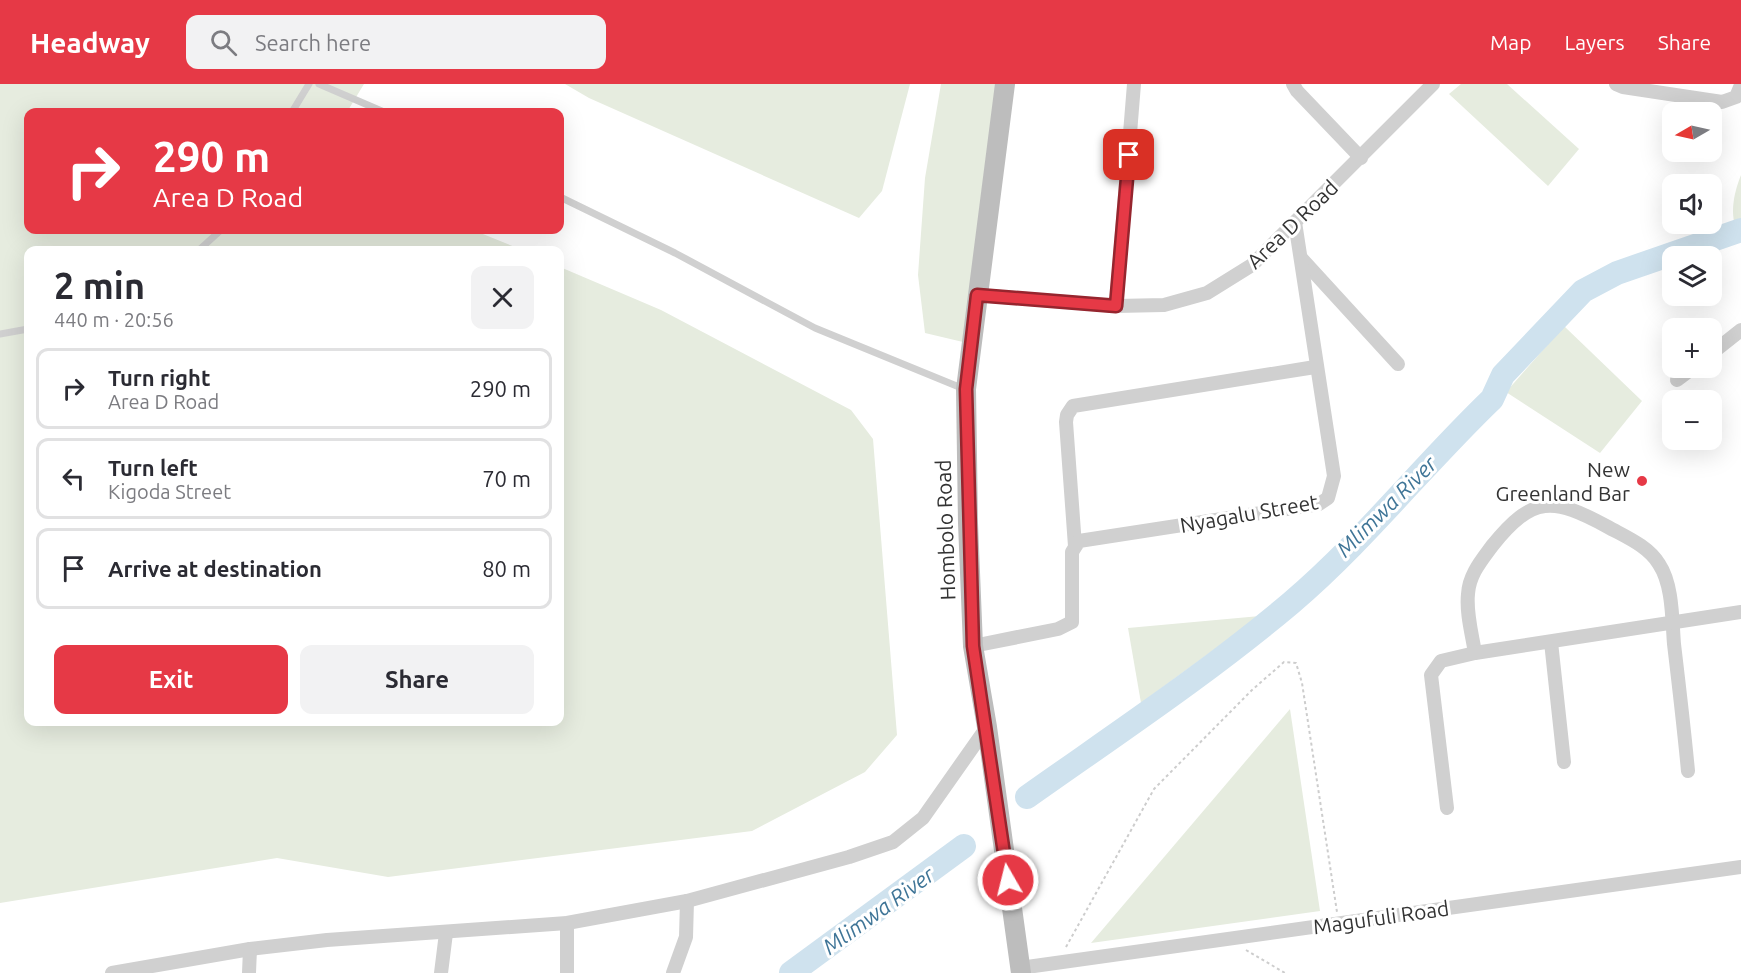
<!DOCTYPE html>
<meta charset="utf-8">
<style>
:root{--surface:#fff;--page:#f2f2f3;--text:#2b2b33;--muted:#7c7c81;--line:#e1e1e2;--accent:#e63946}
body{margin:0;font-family:Ubuntu,sans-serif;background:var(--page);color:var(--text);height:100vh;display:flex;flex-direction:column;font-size:22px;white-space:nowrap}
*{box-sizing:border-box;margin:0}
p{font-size:20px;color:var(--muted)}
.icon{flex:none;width:33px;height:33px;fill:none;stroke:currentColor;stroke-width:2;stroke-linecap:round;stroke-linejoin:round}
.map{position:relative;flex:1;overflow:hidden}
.details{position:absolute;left:24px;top:162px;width:540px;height:480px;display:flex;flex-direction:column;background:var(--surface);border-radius:12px;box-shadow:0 6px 24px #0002}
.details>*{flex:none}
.banner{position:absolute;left:24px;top:24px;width:540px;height:126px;border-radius:12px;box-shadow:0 6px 24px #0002;background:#e63946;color:#fff;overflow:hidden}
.needle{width:39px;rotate:261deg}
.buttons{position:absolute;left:1662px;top:18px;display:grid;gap:12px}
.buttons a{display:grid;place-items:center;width:60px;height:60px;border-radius:12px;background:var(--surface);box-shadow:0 6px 24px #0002;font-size:30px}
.pin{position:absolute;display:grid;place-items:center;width:51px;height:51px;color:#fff;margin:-26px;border-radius:12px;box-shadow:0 3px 9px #0006}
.me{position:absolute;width:66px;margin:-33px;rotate:352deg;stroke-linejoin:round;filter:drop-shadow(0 0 4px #0008)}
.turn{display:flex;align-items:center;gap:21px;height:126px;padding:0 30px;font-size:27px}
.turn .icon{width:78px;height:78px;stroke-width:2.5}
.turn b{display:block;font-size:42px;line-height:51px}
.round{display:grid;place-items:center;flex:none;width:63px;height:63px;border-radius:12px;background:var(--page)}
.head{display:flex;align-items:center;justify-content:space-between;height:102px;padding:0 30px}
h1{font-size:36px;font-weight:600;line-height:45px}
.action{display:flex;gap:12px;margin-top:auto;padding:12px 30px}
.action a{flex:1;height:69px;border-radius:12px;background:var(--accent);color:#fff;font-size:24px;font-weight:600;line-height:69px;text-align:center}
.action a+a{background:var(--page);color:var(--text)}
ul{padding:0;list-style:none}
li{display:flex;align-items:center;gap:18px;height:81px;margin:0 12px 9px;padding:0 18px;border:3px solid var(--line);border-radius:12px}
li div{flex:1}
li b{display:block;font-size:22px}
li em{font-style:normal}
header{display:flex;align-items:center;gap:36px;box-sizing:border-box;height:84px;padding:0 30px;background:var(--accent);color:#fff}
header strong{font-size:28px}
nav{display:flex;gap:33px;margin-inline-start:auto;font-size:21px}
.search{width:420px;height:54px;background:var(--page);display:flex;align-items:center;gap:15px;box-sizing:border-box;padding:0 21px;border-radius:12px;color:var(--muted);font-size:22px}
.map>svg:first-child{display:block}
</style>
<header>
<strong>Headway</strong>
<div class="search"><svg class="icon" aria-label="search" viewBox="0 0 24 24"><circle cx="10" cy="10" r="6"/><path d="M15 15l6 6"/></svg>Search here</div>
<nav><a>Map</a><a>Layers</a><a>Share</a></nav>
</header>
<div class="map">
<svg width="1741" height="889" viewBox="0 0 1741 889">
<rect width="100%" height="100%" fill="#fff"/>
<g fill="#e6ecdf">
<polygon points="0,0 364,0 347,28 28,28 28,146 473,146 522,166 28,166 28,638 560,638 560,183 661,226 851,326 873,355 897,651 865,688 752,747 388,793 277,774 0,819"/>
<polygon points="565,0 910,0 882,107 859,134 589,14"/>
<polygon points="941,0 999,0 987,66 963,258 925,249 918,191 925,94"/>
<polygon points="1461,0 1507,0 1579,65 1548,102 1449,10"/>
<path d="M1741 91V155C1728 135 1733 111 1741 91Z"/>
<polygon points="1564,242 1642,317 1600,369 1506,308"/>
<polygon points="1260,532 1141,619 1128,544"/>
<polygon points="1290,625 1320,827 1091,859"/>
</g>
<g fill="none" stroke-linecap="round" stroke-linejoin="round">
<g stroke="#cfe2ee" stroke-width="24">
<path d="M1027 713C1116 650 1208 589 1291 519 1364 457 1423 381 1492 315L1503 291 1583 207 1617 189 1741 146"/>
<polyline points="791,889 964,762"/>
</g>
<g stroke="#cdcdcd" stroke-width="2" stroke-dasharray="3 3" stroke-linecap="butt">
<polyline points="1066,863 1154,705 1252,606 1284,578 1296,579 1302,599 1337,828"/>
<polyline points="1246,866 1285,889"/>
</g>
<g stroke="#d0d0d0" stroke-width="7">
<polyline points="319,0 384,28"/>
<polyline points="292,28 309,0"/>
<polyline points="560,113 675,169 815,244 964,305"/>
<polyline points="199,166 221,146"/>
<polyline points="0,250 28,245"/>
</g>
<g stroke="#d0d0d0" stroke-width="14">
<polyline points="1293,0 1297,7 1361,74"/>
<polyline points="1616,0 1623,3 1722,18 1736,13 1741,1"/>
<polyline points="1301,174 1398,280"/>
<polyline points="977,211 1116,222 1164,221 1207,209 1252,181 1433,0"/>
<polyline points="1116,222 1134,0"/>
<polyline points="1712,269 1741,246"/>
<polyline points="1677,296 1693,284"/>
<polyline points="1075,462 1066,338 1067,331 1073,322 1315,283"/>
<polyline points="1551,558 1564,678"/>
<polyline points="973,562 1058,545 1072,538 1072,468 1079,457 1319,420 1328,414 1334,392 1295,138"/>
<path d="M1475 569C1472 550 1466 529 1468 510 1469 491 1481 477 1492 462 1533 411 1553 413 1608 443 1626 453 1648 462 1659 480 1673 501 1672 536 1674 560 1679 602 1684 644 1688 687"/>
<polyline points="1447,724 1431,591 1441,577 1475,569 1741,528"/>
<polyline points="1020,884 1741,783"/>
<polyline points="112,889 250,865 327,856 567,839 687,817 849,773 893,758 923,734 987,643"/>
<polyline points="249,889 250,865"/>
<polyline points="441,889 446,849"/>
<polyline points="567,889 567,839"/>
<polyline points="673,889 686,853 687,817"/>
</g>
<polyline stroke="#bdbdbd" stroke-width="20" points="1005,0 966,305 968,439 973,562 987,643 1021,889"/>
</g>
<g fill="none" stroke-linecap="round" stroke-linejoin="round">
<g stroke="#96252e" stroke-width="15">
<polyline id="route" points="1008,796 973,562 966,305 977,211 1116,222 1129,71"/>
</g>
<use href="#route" stroke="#e63946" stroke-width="10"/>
</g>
<circle fill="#e63946" stroke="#fff" stroke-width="2" cx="1642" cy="397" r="6"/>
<g text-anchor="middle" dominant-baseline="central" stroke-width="6" stroke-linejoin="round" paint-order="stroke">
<g font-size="21" fill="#333" stroke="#fff">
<text transform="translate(1292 140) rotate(-44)">Area D Road</text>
<text transform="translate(1249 429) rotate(-10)">Nyagalu Street</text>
<text transform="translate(945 446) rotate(-92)">Hombolo Road</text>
<text transform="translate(1381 833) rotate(-8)">Magufuli Road</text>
</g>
<g font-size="21" fill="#333" stroke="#fff" text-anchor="end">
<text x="1630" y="385">New<tspan x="1630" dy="24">Greenland Bar</tspan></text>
</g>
<g font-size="22" font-style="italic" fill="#3f7597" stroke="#fff">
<text transform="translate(1386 422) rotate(-45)">Mlimwa River</text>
<text transform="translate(878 826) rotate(-36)">Mlimwa River</text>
</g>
</g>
</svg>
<div class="buttons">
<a><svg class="needle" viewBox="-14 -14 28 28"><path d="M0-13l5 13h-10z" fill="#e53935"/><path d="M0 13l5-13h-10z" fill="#7c7c81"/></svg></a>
<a><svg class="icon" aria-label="sound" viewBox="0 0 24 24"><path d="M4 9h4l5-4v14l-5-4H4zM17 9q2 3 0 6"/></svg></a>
<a><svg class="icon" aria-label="layers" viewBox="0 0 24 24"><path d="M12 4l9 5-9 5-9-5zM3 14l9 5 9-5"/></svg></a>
<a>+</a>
<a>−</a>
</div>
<div class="pin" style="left:1129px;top:71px;background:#d93025"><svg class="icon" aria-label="arrive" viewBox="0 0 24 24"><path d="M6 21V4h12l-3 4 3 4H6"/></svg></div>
<svg class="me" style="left:1008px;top:796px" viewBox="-20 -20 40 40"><circle r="17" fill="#e63946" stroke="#fff" stroke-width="3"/><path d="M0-11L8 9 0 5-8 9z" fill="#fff"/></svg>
<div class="banner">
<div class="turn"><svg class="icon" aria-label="right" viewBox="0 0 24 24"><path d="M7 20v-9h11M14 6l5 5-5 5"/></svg><div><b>290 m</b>Area D Road</div></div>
</div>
<section class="details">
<div class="head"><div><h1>2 min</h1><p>440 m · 20:56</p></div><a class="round"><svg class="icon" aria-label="close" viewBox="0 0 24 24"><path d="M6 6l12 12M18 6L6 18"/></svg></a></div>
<ul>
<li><svg class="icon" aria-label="right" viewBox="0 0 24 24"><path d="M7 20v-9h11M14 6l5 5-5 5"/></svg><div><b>Turn right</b><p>Area D Road</p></div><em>290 m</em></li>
<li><svg class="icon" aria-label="left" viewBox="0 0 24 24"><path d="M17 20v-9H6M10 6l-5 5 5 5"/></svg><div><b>Turn left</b><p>Kigoda Street</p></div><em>70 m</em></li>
<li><svg class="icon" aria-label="arrive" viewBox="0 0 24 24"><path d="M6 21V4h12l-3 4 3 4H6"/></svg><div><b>Arrive at destination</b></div><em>80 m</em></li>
</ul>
<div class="action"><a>Exit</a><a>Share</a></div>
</section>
</div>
